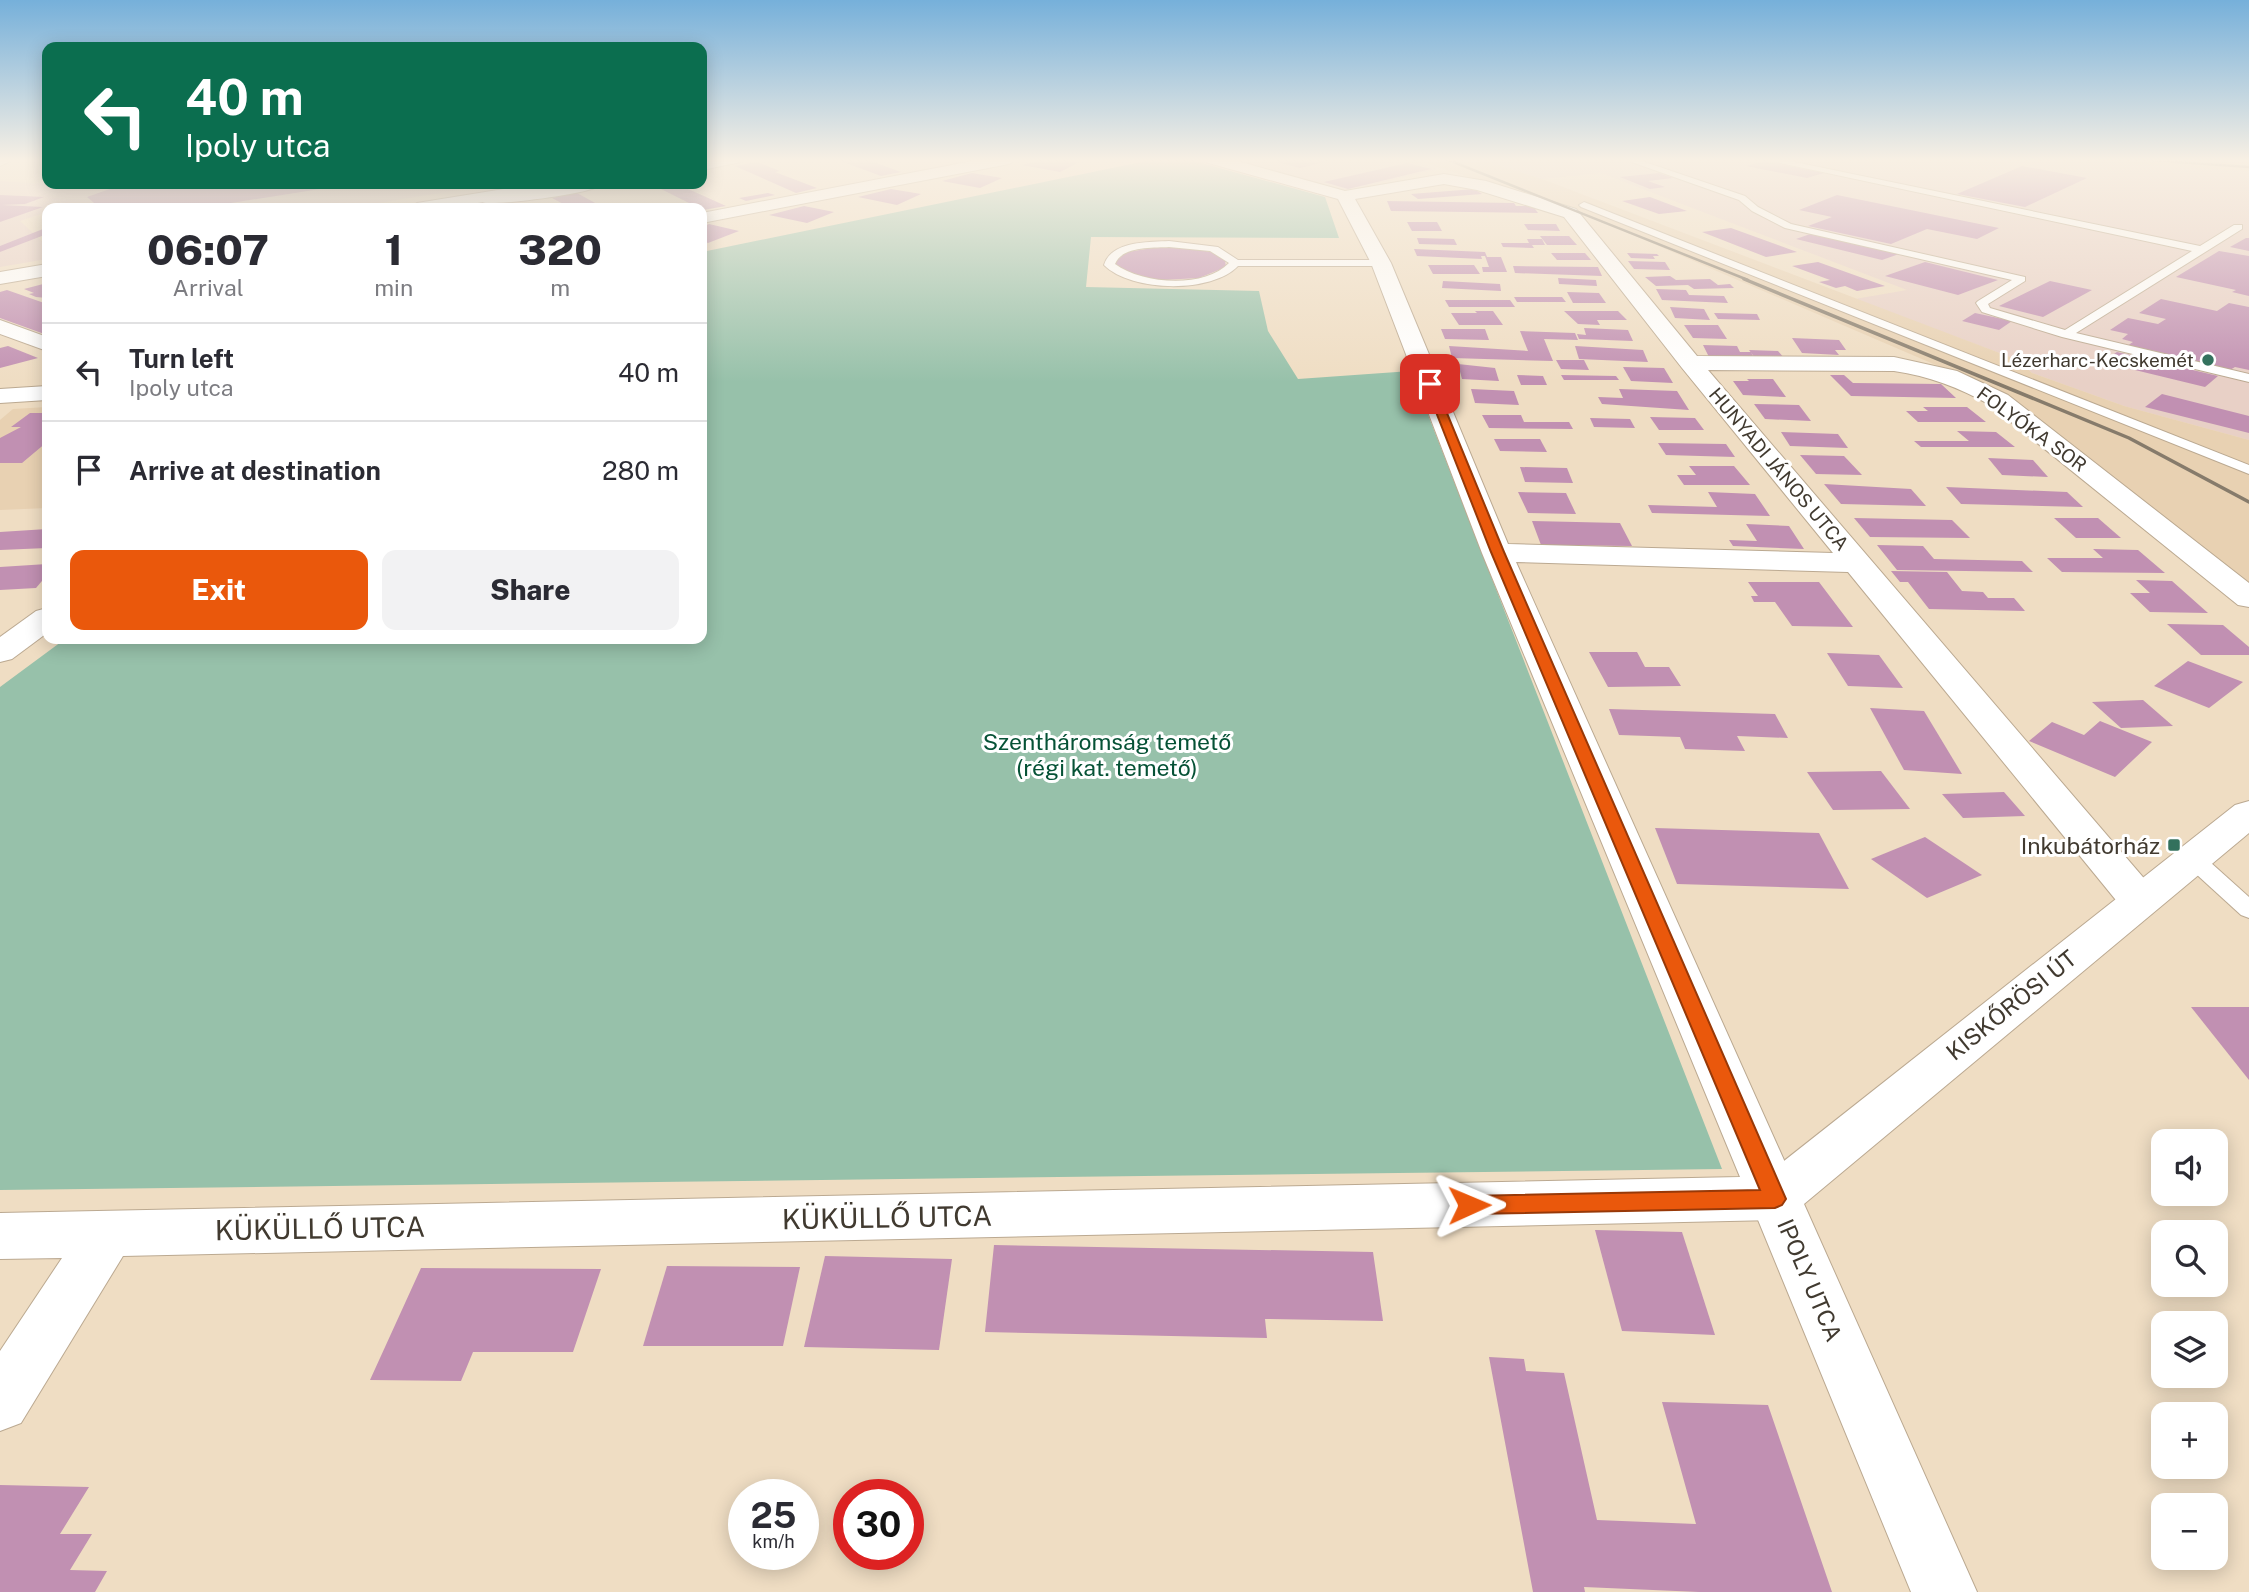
<!DOCTYPE html>
<meta charset="utf-8">
<style>
:root{--surface:#fff;--page:#f2f2f3;--text:#2b2b33;--muted:#7c7c81;--line:#e1e1e2;--accent:#ea580c}
body{margin:0;font-family:"Public Sans",sans-serif;background:var(--page);color:var(--text);height:100vh;display:flex;flex-direction:column;font-size:26px;white-space:nowrap}
*{box-sizing:border-box;margin:0}
p{font-size:23px;color:var(--muted)}
.icon{flex:none;width:38px;height:38px;fill:none;stroke:currentColor;stroke-width:2;stroke-linecap:round;stroke-linejoin:round}
.map{position:relative;flex:1;overflow:hidden}
.sheet{position:absolute;left:42px;top:203px;width:665px;height:441px;display:flex;flex-direction:column;background:var(--surface);border-radius:14px;box-shadow:0 4px 18px #0003}
.sheet>*{flex:none}
.hud{position:absolute;left:42px;top:42px;width:665px;height:147px;border-radius:14px;box-shadow:0 4px 18px #0003;background:#0b6e4f;color:#fff;overflow:hidden}
.buttons{position:absolute;left:2151px;top:1129px;display:grid;gap:14px}
.buttons a{display:grid;place-items:center;width:77px;height:77px;border-radius:14px;background:var(--surface);box-shadow:0 4px 18px #0003;font-size:35px}
.speed{position:absolute;left:728px;top:1479px;display:flex;gap:14px;font-size:35px;font-weight:700;text-align:center}
.speed>*{display:grid;place-content:center;width:91px;height:91px;border-radius:50%;background:var(--surface);box-shadow:0 4px 18px #0003;line-height:1}
.speed small{font-size:18px;font-weight:400}
.speed .limit{border:10px solid #d22;background:#fff;color:#111}
.pin{position:absolute;display:grid;place-items:center;width:60px;height:60px;color:#fff;margin:-30px;border-radius:14px;box-shadow:0 4px 10px #0006}
.me{position:absolute;width:77px;margin:-38px;rotate:89deg;stroke-linejoin:round;filter:drop-shadow(0 0 5px #0008)}
.turn{display:flex;align-items:center;gap:24px;height:147px;padding:0 28px;font-size:32px}
.turn .icon{width:91px;height:91px;stroke-width:2.5}
.turn b{display:block;font-size:49px;line-height:60px}
.eta{display:flex;justify-content:space-evenly;align-items:center;height:119px;text-align:center}
.eta b{font-size:42px;font-weight:800;line-height:49px}
.action{display:flex;gap:14px;margin-top:auto;padding:14px 28px}
.action a{flex:1;height:80px;border-radius:14px;background:var(--accent);color:#fff;font-size:28px;font-weight:800;line-height:80px;text-align:center}
.action a+a{background:var(--page);color:var(--text)}
ul{padding:0;list-style:none}
li{display:flex;align-items:center;gap:21px;height:98px;padding:0 28px;border-top:2px solid var(--line)}
li div{flex:1}
li b{display:block;font-size:26px}
li em{font-style:normal}
.map>svg:first-child{display:block}
</style>
<div class="map">
<svg width="2249" height="1592" viewBox="0 0 2249 1592">
<rect width="100%" height="100%" fill="#efddc3"/>
<polygon fill="#e7d1c4" points="115,184 495,184 348,208 58,208 86,198 84,194"/>
<g fill="#e8d0c6">
<polygon points="1230,159 1412,159 1438,169 1347,191"/>
<polygon points="1478,159 2057,159 2249,171 2249,440 2124,406 2032,373 2018,360 1855,299 1907,290 1601,173 1542,179"/>
<polygon points="0,181 47,184 111,185 84,194 87,198 58,208 47,208 47,212 20,221 47,246 47,259 0,267"/>
</g>
<g fill="#e8d1b2">
<polygon points="1412,159 1478,159 1542,179 2018,360 2032,373 2124,406 2249,440 2249,584 2008,396 1577,211"/>
<polygon points="2057,159 2193,159 2249,163 2249,171"/>
<polygon points="47,407 47,508 0,510 0,420 13,409"/>
</g>
<polygon fill="#97c1aa" points="1156,159 1187,159 1325,197 1339,238 1091,237 1086,287 1259,291 1268,331 1298,379 1411,371 1722,1169 0,1190 0,687 65,639 702,639 702,252"/>
<g fill="#c190b2">
<polygon points="835,159 865,159 901,172 881,176"/>
<polygon points="1045,159 1060,159 1079,162 1060,172 1022,165"/>
<polygon points="1319,159 1328,161 1300,168 1270,160"/>
<polygon points="1764,161 1824,173 1807,178 1746,166"/>
<polygon points="757,162 780,171 775,172 817,188 796,193 735,166"/>
<polygon points="1407,163 1431,169 1348,189 1324,182"/>
<polygon points="2022,166 2087,178 2025,207 1957,194"/>
<polygon points="972,173 1002,178 980,188 942,181"/>
<polygon points="1659,173 1673,178 1648,181 1665,187 1650,189 1620,177"/>
<polygon points="124,184 345,184 345,185 200,208 100,208 87,197"/>
<polygon points="651,184 684,184 691,187 686,188 726,206 703,210"/>
<polygon points="891,189 921,194 897,205 858,197"/>
<polygon points="1474,189 1482,194 1418,199 1411,194"/>
<polygon points="577,193 597,204 592,205 598,208 571,208 552,198"/>
<polygon points="768,193 775,195 746,201 739,198"/>
<polygon points="0,195 44,197 25,204 2,205 43,207 0,222"/>
<polygon points="1837,195 1999,228 1977,239 1927,229 1891,244 1808,226 1832,217 1799,210"/>
<polygon points="1650,197 1687,211 1659,214 1622,201"/>
<polygon points="1387,201 1514,203 1516,206 1533,206 1538,213 1391,211"/>
<polygon points="804,206 834,212 807,223 769,215"/>
<polygon points="1407,222 1437,222 1442,231 1412,231"/>
<polygon points="709,224 739,231 708,243 702,241 702,227"/>
<polygon points="1524,224 1556,224 1560,231 1528,230"/>
<polygon points="1731,228 1797,252 1766,257 1702,232"/>
<polygon points="43,229 47,229 47,234 0,252 0,246"/>
<polygon points="1813,233 1899,254 1882,260 1796,239"/>
<polygon points="1540,236 1569,236 1577,245 1547,245"/>
<polygon points="1417,238 1454,239 1457,245 1419,244"/>
<polygon points="2246,238 2249,238 2249,251 2230,247"/>
<polygon points="1527,239 1542,239 1545,245 1532,245 1534,248 1503,247 1501,243 1529,243"/>
<polygon points="1165,246 1187,247 1215,253 1225,260 1226,267 1199,278 1163,280 1131,275 1116,265 1115,262 1127,252"/>
<polygon points="1414,249 1485,252 1487,257 1501,257 1507,272 1483,272 1482,267 1489,267 1485,256 1481,256 1482,259 1417,256"/>
<polygon points="2219,251 2249,256 2249,296 2232,292 2236,290 2176,277"/>
<polygon points="1551,253 1585,253 1591,260 1557,260"/>
<polygon points="1627,253 1657,254 1659,256 1653,256 1655,259 1631,258"/>
<polygon points="1628,261 1665,262 1670,270 1634,269"/>
<polygon points="1818,262 1885,286 1857,291 1845,286 1836,288 1819,282 1830,280 1792,266"/>
<polygon points="1925,262 1998,280 1958,295 1885,276"/>
<polygon points="1428,265 1474,265 1480,274 1433,274"/>
<polygon points="1513,266 1598,267 1602,276 1515,273"/>
<polygon points="1670,276 1676,280 1710,279 1718,285 1730,284 1734,288 1694,289 1688,285 1656,286 1645,277"/>
<polygon points="1558,278 1596,280 1597,286 1559,284"/>
<polygon points="1443,281 1500,284 1501,291 1442,288"/>
<polygon points="2050,281 2092,290 2043,317 1999,306"/>
<polygon points="47,283 47,298 36,297 29,294 34,293 24,289"/>
<polygon points="1656,289 1686,290 1689,295 1724,296 1728,303 1662,300"/>
<polygon points="7,290 47,304 47,335 0,318 0,292"/>
<polygon points="1567,292 1599,293 1606,303 1573,303"/>
<polygon points="1514,297 1562,297 1566,302 1517,302"/>
<polygon points="2161,299 2217,311 2229,303 2249,307 2249,370 2235,367 2230,370 2127,346 2133,342 2122,339 2128,334 2110,330 2128,318 2158,324 2166,319 2139,313"/>
<polygon points="1445,300 1510,300 1515,307 1449,307"/>
<polygon points="1670,307 1704,309 1710,320 1675,318"/>
<polygon points="1475,311 1493,311 1503,325 1459,325 1451,313 1477,313"/>
<polygon points="1564,311 1618,311 1627,320 1597,320 1600,325 1578,324"/>
<polygon points="1714,313 1757,314 1760,320 1718,319"/>
<polygon points="1975,313 2012,321 1999,330 1962,321"/>
<polygon points="1684,325 1718,325 1727,339 1693,338"/>
<polygon points="1584,328 1628,330 1633,341 1579,339 1577,334 1586,335"/>
<polygon points="1441,329 1485,329 1489,340 1445,339"/>
<polygon points="1520,331 1575,333 1578,340 1544,339 1553,361 1452,358 1449,346 1528,351"/>
<polygon points="1792,338 1839,340 1846,350 1835,350 1839,355 1802,353"/>
<polygon points="1703,345 1737,346 1740,352 1751,352 1755,360 1709,357"/>
<polygon points="8,346 38,358 0,368 0,348"/>
<polygon points="1575,346 1643,350 1648,362 1579,359"/>
<polygon points="1749,350 1778,351 1785,359 1755,358"/>
<polygon points="2117,352 2218,376 2205,387 2102,362"/>
<polygon points="1556,360 1584,360 1589,370 1561,369"/>
<polygon points="1458,364 1495,368 1499,381 1462,379"/>
<polygon points="1623,367 1664,368 1673,383 1631,381"/>
<polygon points="1517,375 1543,376 1547,385 1521,385"/>
<polygon points="1561,375 1616,376 1619,380 1564,380"/>
<polygon points="1830,375 1844,375 1853,383 1941,384 1956,398 1851,396"/>
<polygon points="1747,379 1773,379 1786,397 1743,395 1733,381 1749,381"/>
<polygon points="1471,389 1514,391 1519,405 1475,403"/>
<polygon points="1619,389 1677,391 1689,410 1602,404 1598,397 1623,398"/>
<polygon points="2162,394 2249,416 2249,433 2145,407"/>
<polygon points="1754,404 1799,405 1811,421 1765,419"/>
<polygon points="1923,407 1967,407 1986,422 1918,422 1906,411 1928,411"/>
<polygon points="30,413 47,413 47,442 22,463 0,463 0,438 21,427 11,427"/>
<polygon points="1482,415 1521,415 1524,422 1569,422 1573,429 1489,428"/>
<polygon points="1650,417 1695,418 1704,430 1659,430"/>
<polygon points="1590,418 1630,419 1635,428 1594,427"/>
<polygon points="1957,431 1996,432 2015,447 1921,447 1914,441 1969,441"/>
<polygon points="1781,432 1838,434 1848,448 1790,446"/>
<polygon points="1494,439 1540,439 1547,452 1500,451"/>
<polygon points="1658,443 1726,444 1735,457 1666,455"/>
<polygon points="1800,455 1844,456 1862,475 1816,474"/>
<polygon points="1988,458 2033,460 2048,477 2002,475"/>
<polygon points="1689,466 1734,466 1750,485 1684,485 1677,475 1696,475"/>
<polygon points="1520,467 1567,468 1573,483 1525,482"/>
<polygon points="1824,484 1911,489 1926,506 1841,504"/>
<polygon points="1946,487 2067,492 2083,507 1961,504"/>
<polygon points="1518,492 1566,493 1576,514 1528,513"/>
<polygon points="1708,492 1755,494 1770,516 1652,513 1648,505 1717,507"/>
<polygon points="1854,518 1952,520 1970,538 1870,537"/>
<polygon points="2054,518 2098,518 2121,538 2076,538"/>
<polygon points="1532,521 1620,523 1632,546 1541,545"/>
<polygon points="1746,524 1789,526 1804,549 1733,546 1729,540 1757,541"/>
<polygon points="47,529 47,548 0,550 0,532"/>
<polygon points="1877,545 1923,546 1934,559 2022,561 2033,572 1897,570"/>
<polygon points="2093,549 2138,550 2165,573 2062,572 2047,558 2103,558"/>
<polygon points="47,564 47,575 36,588 0,590 0,567"/>
<polygon points="1891,571 1947,572 1962,591 1983,592 1988,598 2014,598 2025,611 1929,609 1908,582 1900,582"/>
<polygon points="2136,580 2172,581 2208,613 2150,612 2130,593 2150,593"/>
<polygon points="1748,582 1819,582 1853,627 1792,626 1775,602 1754,602 1751,596 1758,596"/>
<polygon points="2167,624 2223,625 2249,647 2249,655 2201,655"/>
<polygon points="1589,652 1637,652 1645,667 1669,667 1681,686 1608,687"/>
<polygon points="1827,653 1879,655 1903,688 1848,686"/>
<polygon points="2188,661 2243,682 2209,708 2154,686"/>
<polygon points="2143,700 2173,726 2121,728 2092,702"/>
<polygon points="1870,708 1924,711 1962,774 1904,770"/>
<polygon points="1609,709 1775,714 1788,738 1737,736 1745,751 1685,749 1680,737 1619,735"/>
<polygon points="2100,721 2152,742 2115,777 2029,741 2052,722 2084,735"/>
<polygon points="1881,771 1910,809 1833,810 1807,772"/>
<polygon points="2004,792 2025,816 1963,818 1942,794"/>
<polygon points="1655,828 1819,833 1849,889 1677,884"/>
<polygon points="1925,837 1982,875 1927,898 1871,859"/>
<polygon points="2191,1007 2249,1007 2249,1080"/>
<polygon points="1595,1230 1682,1232 1715,1335 1622,1331"/>
<polygon points="994,1245 1373,1252 1383,1321 1265,1319 1267,1338 985,1332"/>
<polygon points="825,1256 952,1259 939,1350 804,1347"/>
<polygon points="667,1266 800,1267 783,1346 643,1346"/>
<polygon points="421,1268 601,1269 573,1352 473,1352 461,1381 370,1380"/>
<polygon points="1489,1357 1524,1359 1526,1371 1564,1373 1597,1520 1696,1524 1662,1402 1768,1405 1832,1592 1699,1592 1584,1587 1585,1592 1533,1592"/>
<polygon points="0,1485 89,1487 60,1534 92,1534 70,1570 107,1571 95,1592 0,1592"/>
</g>
<g fill="none" stroke-linecap="round" stroke-linejoin="round">
<g stroke="#bba991" stroke-width="2">
<g id="lane">
<polygon points="1623,159 1636,159 1745,196 1758,207 1791,224 2025,277 2025,281 1988,304 1990,308 2065,330 2192,251 1762,159 1780,159 2200,246 2234,225 2242,225 2242,229 2076,333 2249,374 2249,382 2062,337 1982,312 1976,303 1978,301 2012,280 1785,228 1752,211 1739,200"/>
<polygon points="1584,202 2249,465 2249,474 1581,207 1579,205"/>
<path d="M1169 241 1218 247 1238 260H1381L1386 263 1381 266H1238C1211 294 1131 292 1104 265 1111 241 1148 242 1169 241ZM1169 247 1210 251 1229 263C1204 289 1142 284 1115 264 1122 246 1152 248 1169 247Z"/>
<polygon points="2192,851 2200,853 2249,897 2249,918 2241,915 2184,863 2181,858 2184,853"/>
</g>
</g>
<g stroke="#bba991" stroke-width="2">
<g id="street">
<polygon points="0,159 14,159 0,166"/>
<polygon points="743,159 741,162 702,170 702,160"/>
<polygon points="983,159 1017,159 1009,164 702,223 702,213"/>
<path d="M1203 159H1230L1345 191 1444 174 1486 181 1576 209 1697 356 1894 357 1957 371 2008 395 2249 583V607L2238 605 1990 405C1960 388 1929 376 1894 371L1708 370 2154 890 2160 900 2154 910 2139 914 2124 910 1848 572 1516 562 1801 1198 1794 1213 1775 1220 123 1256 21 1423 0 1431V1351L62 1258 0 1259V1213L1740 1177 1482 553 1371 263 1338 199 1205 162ZM1444 184 1477 190 1564 217 1682 368 1833 553 1508 544 1391 263 1355 199Z"/>
<path d="M567 184H602C593 194 505 204 488 203 482 203 483 202 479 198L488 193Z"/>
<polygon points="0,320 47,337 47,351 0,334"/>
<polygon points="47,386 47,400 0,403 0,389"/>
<polygon points="47,608 47,633 12,659 0,662 0,637 36,611"/>
</g>
</g>
<g stroke="#bba991" stroke-width="2">
<polygon id="secondary" points="2249,801 2249,833 1804,1204 1977,1592 1911,1592 1749,1198 1756,1183 2235,805"/>
</g>
<g stroke="#bba991" stroke-width="2">
<g id="primary">
<polygon points="702,159 714,159 702,165"/>
<polygon points="535,184 572,184 564,189 447,208 408,208 417,203"/>
<polygon points="47,264 47,276 0,284 0,272"/>
</g>
</g>
<use href="#lane" fill="#fff" fill-rule="evenodd"/>
<use href="#street" fill="#fff" fill-rule="evenodd"/>
<use href="#secondary" fill="#fff" fill-rule="evenodd"/>
<use href="#primary" fill="#fff" fill-rule="evenodd"/>
<g stroke="#867b6b" stroke-width="2.5">
<polyline points="1446,159 1748,280"/>
<polyline points="2134,159 2249,167"/>
</g>
<polyline stroke="#867b6b" stroke-width="3.5" points="1744,279 2129,438 2249,502"/>
</g>
<linearGradient id="sky" x2="0" y2="1"><stop stop-color="#76b0da"/><stop offset="0.42" stop-color="#f8f0e4"/><stop offset="1" stop-color="#f8f0e4" stop-opacity="0"/></linearGradient>
<rect width="2249" height="382" fill="url(#sky)"/>
<polygon fill="#ea580c" stroke="#983908" stroke-width="2" points="1430,381 1435,384 1504,552 1786,1199 1782,1205 1775,1208 1469,1214 1462,1211 1458,1205 1462,1198 1469,1196 1760,1190 1491,552 1425,384"/>
<g fill="#33715d" stroke="#fff" stroke-width="2.5">
<circle cx="2208" cy="360" r="7"/>
<rect x="2167" y="838" width="14" height="14" rx="3.5"/>
</g>
<g text-anchor="middle" dominant-baseline="central" stroke-width="6" stroke-linejoin="round" paint-order="stroke">
<g font-size="19" fill="#413a30" stroke="#fff" text-anchor="end">
<text x="2194" y="360">Lézerharc-Kecskemét</text>
</g>
<g font-size="19" fill="#413a30" stroke="#fff">
<text transform="translate(2032 429) rotate(36)">FOLYÓKA SOR</text>
<text transform="translate(1779 469) rotate(50)">HUNYADI JÁNOS UTCA</text>
</g>
<g font-size="23" fill="#065236" stroke="#fff">
<text x="1107" y="741">Szentháromság temető<tspan x="1107" dy="26">(régi kat. temető)</tspan></text>
</g>
<g font-size="23" fill="#413a30" stroke="#fff" text-anchor="end">
<text x="2160" y="845">Inkubátorház</text>
</g>
<g font-size="23" fill="#413a30" stroke="#fff">
<text transform="translate(2011 1005) rotate(-39)">KISKŐRÖSI ÚT</text>
<text transform="translate(1810 1280) rotate(67)">IPOLY UTCA</text>
</g>
<g font-size="28" fill="#413a30" stroke="#fff">
<text transform="translate(887 1217) rotate(-1)">KÜKÜLLŐ UTCA</text>
<text transform="translate(320 1228) rotate(-1)">KÜKÜLLŐ UTCA</text>
</g>
</g>
</svg>
<div class="buttons">
<a><svg class="icon" aria-label="sound" viewBox="0 0 24 24"><path d="M4 9h4l5-4v14l-5-4H4zM17 9q2 3 0 6"/></svg></a>
<a><svg class="icon" aria-label="search" viewBox="0 0 24 24"><circle cx="10" cy="10" r="6"/><path d="M15 15l6 6"/></svg></a>
<a><svg class="icon" aria-label="layers" viewBox="0 0 24 24"><path d="M12 4l9 5-9 5-9-5zM3 14l9 5 9-5"/></svg></a>
<a>+</a>
<a>−</a>
</div>
<div class="speed"><div>25<small>km/h</small></div><div class="limit">30</div></div>
<div class="pin" style="left:1430px;top:384px;background:#d93025"><svg class="icon" aria-label="arrive" viewBox="0 0 24 24"><path d="M6 21V4h12l-3 4 3 4H6"/></svg></div>
<svg class="me" style="left:1469px;top:1205px" viewBox="-20 -20 40 40"><path d="M0-17L14 15 0 8-14 15z" fill="#ea580c" stroke="#fff" stroke-width="4"/></svg>
<div class="hud">
<div class="turn"><svg class="icon" aria-label="left" viewBox="0 0 24 24"><path d="M17 20v-9H6M10 6l-5 5 5 5"/></svg><div><b>40 m</b>Ipoly utca</div></div>
</div>
<section class="sheet">
<div class="eta">
<div><b>06:07</b><p>Arrival</p></div>
<div><b>1</b><p>min</p></div>
<div><b>320</b><p>m</p></div>
</div>
<ul>
<li><svg class="icon" aria-label="left" viewBox="0 0 24 24"><path d="M17 20v-9H6M10 6l-5 5 5 5"/></svg><div><b>Turn left</b><p>Ipoly utca</p></div><em>40 m</em></li>
<li><svg class="icon" aria-label="arrive" viewBox="0 0 24 24"><path d="M6 21V4h12l-3 4 3 4H6"/></svg><div><b>Arrive at destination</b></div><em>280 m</em></li>
</ul>
<div class="action"><a>Exit</a><a>Share</a></div>
</section>
</div>
